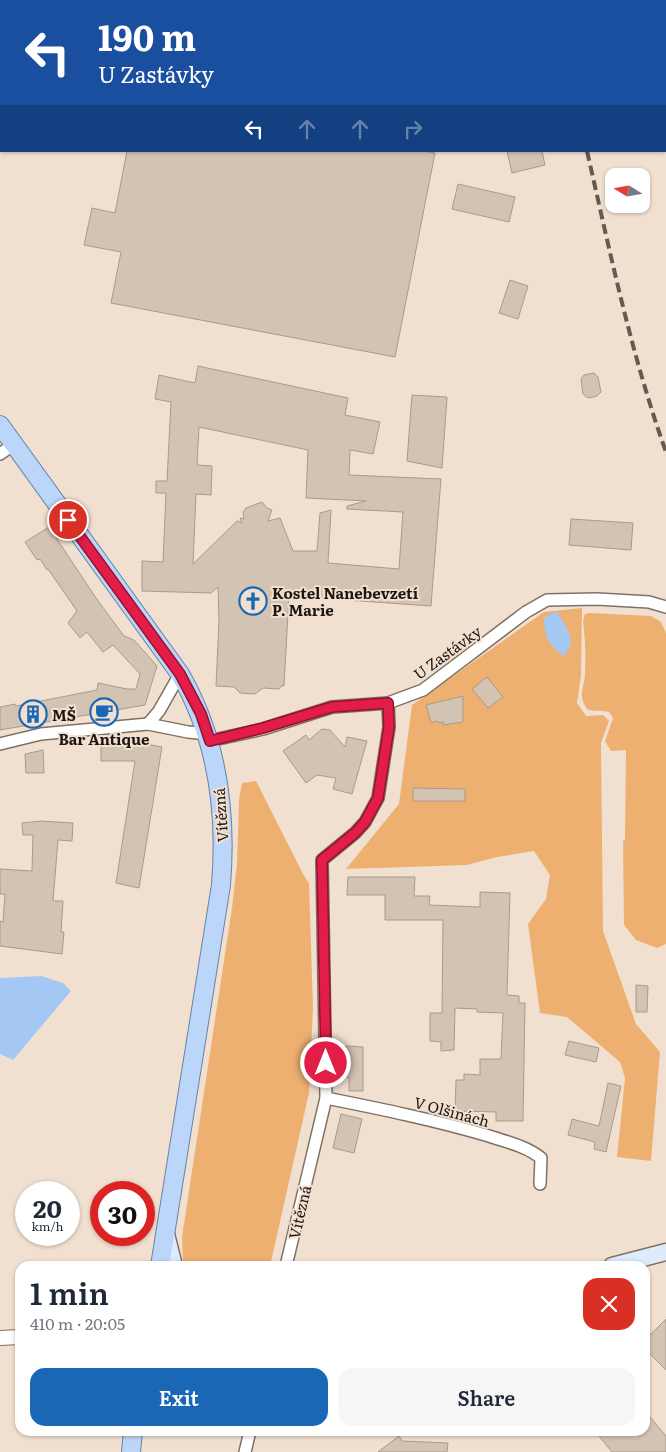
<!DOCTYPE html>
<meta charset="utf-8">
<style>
:root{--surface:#fff;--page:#f6f6f7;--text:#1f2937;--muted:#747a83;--accent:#1a67b6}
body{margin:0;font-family:Literata,serif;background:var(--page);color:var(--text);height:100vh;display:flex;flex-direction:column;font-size:19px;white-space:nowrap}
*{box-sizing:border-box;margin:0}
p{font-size:16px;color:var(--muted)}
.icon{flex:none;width:28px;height:28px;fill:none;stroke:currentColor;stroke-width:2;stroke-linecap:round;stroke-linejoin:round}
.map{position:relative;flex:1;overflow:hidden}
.side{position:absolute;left:15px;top:1261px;width:635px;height:175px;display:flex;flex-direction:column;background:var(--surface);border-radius:15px;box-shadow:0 1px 4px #0004}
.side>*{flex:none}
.hud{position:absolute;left:0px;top:0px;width:666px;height:152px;box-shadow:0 1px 4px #0004;background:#1a4fa0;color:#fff;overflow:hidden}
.needle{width:32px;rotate:281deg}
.buttons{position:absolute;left:605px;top:168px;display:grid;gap:10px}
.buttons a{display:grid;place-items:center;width:45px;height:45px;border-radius:10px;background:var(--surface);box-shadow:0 1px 4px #0004;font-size:25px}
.speed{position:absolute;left:15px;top:1181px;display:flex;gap:10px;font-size:25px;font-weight:700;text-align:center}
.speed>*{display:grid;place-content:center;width:65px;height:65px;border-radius:50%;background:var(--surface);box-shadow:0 1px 4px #0004;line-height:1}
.speed small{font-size:12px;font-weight:400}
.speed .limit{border:8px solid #d22;background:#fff;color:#111}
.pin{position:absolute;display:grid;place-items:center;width:42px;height:42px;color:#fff;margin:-21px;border:2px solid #fff;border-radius:50%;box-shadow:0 1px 5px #0007}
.me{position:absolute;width:55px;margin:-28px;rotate:0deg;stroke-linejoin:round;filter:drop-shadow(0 0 4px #0008)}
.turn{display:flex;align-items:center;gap:18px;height:105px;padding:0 15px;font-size:22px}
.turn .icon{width:65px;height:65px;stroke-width:2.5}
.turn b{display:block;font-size:35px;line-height:42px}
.lanes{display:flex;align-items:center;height:48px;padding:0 15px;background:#0003;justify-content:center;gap:25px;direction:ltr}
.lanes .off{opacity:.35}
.round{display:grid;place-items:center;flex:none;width:52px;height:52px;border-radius:15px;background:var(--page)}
.head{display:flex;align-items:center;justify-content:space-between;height:85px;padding:0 15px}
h1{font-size:30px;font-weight:600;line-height:38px}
.cta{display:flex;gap:10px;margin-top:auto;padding:10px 15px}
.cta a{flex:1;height:58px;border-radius:15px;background:var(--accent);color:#fff;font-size:20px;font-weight:600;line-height:58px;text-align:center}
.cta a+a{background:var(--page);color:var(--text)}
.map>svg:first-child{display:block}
</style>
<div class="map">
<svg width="666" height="1452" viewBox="0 0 666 1452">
<rect width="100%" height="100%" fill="#f1e0d0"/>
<g fill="#edb071">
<polygon points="582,608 581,675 577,703 586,716 603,715 609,721 601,743 603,931 636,1024 660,1052 651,1161 617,1157 625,1078 620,1062 567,1017 540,1013 528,924 546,899 550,875 534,851 497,857 467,865 346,869 399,804 412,705 544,612"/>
<path d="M589 613 651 616 661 622 666 633V944L657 948 636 940 624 925 623 841 625 840 626 750 611 751 605 741 613 718 609 712C601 710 594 712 587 709 577 694 585 688 585 672 586 655 585 637 583 621L585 614Z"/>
<polygon points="256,781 303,874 309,883 313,1008 309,1093 270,1266 186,1266 183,1262 182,1237 232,908 237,864 239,800 242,783"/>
</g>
<g fill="#a4c8f3">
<path d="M556 611C565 624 580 643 563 656 549 644 544 637 544 618Z"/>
<polygon points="41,976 63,983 71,991 13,1060 0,1054 0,978"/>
</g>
<g fill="#d3c3b3" stroke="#a99a8b" fill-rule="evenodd">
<polygon points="127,151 424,151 435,153 395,357 111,303 121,252 84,245 92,208 115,213"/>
<polygon points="507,151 542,151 545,165 512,173"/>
<polygon points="458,184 515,197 509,222 452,209"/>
<polygon points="510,280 528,286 518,319 499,313"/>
<path d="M198 366 348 398 345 415 380 422 373 454 350 450 349 475 441 479 431 606 289 596 284 686H281L279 689 263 688 255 694 240 693 234 687 216 686 219 620 218 587 211 593 142 591V561L163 562 166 493H156V481H167L171 402 155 399 159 375 195 383ZM199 427 308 450 306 498 366 501 347 506V509L403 512 399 569 328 563 331 510 320 513 317 551H293L280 518 268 521 272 510 267 508 262 502 246 508 243 512 244 519 240 518 242 523 237 521 193 564 196 494 211 495 212 466 197 465Z"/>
<polygon points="594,373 598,377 601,392 597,396 588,398 583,394 581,379 584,375"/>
<polygon points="412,395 447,397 442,468 407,461"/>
<polygon points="571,519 633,523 631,550 569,545"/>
<polygon points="49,527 96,598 124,636 134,640 157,666 145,705 0,730 0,707 15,704 16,706 97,690 98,683 127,689 136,689 140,674 113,645 103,652 87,632 80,638 68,623 77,611 48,569 47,570 40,559 37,560 25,542"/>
<polygon points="487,677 503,697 488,708 472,689"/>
<polygon points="463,696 463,722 443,725 443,722 439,723 438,721 431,723 426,705"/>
<polygon points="322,729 330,730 345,747 347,737 367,741 352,794 333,789 336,778 317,775 306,783 283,751 306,735 309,740"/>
<polygon points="101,742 136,742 162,747 139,888 116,883 135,761 101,761"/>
<polygon points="43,750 44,773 26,773 25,754"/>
<polygon points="413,788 465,789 465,801 413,801"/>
<polygon points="41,821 73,823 72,841 58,840 53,901 63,901 61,932 64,932 62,954 0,946 0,921 3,922 5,894 0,894 0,869 32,871 33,835 23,835 22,823"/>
<polygon points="348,877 415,877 414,896 430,896 429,905 480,907 480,892 510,893 507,995 519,996 519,1003 525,1003 523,1121 496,1121 496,1112 455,1111 456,1080 464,1080 464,1074 480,1075 480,1059 501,1059 503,1013 477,1012 477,1009 455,1008 454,1050 441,1051 441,1042 430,1041 430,1013 442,1013 443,920 385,920 385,895 347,895"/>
<polygon points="636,985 648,986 647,1012 636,1012"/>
<polygon points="569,1041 599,1048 596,1062 565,1055"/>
<polygon points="346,1046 363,1047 363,1091 349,1091 349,1077 346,1077"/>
<polygon points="608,1083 621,1086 606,1152 594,1149 595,1142 568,1135 572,1119 599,1126"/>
<polygon points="341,1114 362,1119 354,1153 333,1148"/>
<polygon points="666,1319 666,1370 645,1349 645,1340"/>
<polygon points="645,1411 666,1436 666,1452 612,1452 595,1431 645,1431"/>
<polygon points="399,1436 402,1441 448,1443 447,1452 378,1452"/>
</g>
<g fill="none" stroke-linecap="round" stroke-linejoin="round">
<g stroke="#7f7163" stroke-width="14">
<g id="minor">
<polyline points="0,454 13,445"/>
<polyline points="148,724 159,711 180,674"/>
<polyline points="209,741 263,729 332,707 388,703 423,690 526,612 547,600 597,599 649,602 666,607"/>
<polyline points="0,744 41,734 148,724 188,732 208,734"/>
<path d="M326 1098C381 1109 435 1120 489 1136 507 1142 526 1146 541 1158L540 1184"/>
<polyline points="286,1266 326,1098 322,860 355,833 365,822 378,798 389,727 388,703"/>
<polyline points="245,1452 250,1431"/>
</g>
</g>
<g stroke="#7f7163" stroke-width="16">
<polyline id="tertiary" points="0,1338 20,1337"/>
</g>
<g stroke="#7f7163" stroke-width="19">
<g id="secondary">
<polyline points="166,1234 174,1266"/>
<polyline points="612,1266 666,1252"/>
</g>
</g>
<g stroke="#6682a4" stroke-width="20">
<g id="primary">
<path d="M0 425 180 674C217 738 227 812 221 885L160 1266"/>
<polyline points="131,1452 133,1431"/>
</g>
</g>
<use href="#minor" stroke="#fff" stroke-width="11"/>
<use href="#tertiary" stroke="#fff" stroke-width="14"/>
<use href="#secondary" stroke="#ddebfb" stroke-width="16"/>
<use href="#primary" stroke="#bbd6f8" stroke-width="18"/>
<g stroke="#635a51" stroke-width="4" stroke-dasharray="10 5" stroke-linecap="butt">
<polyline points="552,0 552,1"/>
<polyline points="470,1 471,0"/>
<path d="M587 151C610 252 631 354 666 452"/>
</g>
</g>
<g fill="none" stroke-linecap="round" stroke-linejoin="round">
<g stroke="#92132f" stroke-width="12">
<polyline id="route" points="68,520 180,674 201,714 210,741 263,728 332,707 388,703 389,727 378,798 365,822 355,833 322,860 326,1063"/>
</g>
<use href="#route" stroke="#e11d48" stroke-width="9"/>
</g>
<defs>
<g id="church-ring" transform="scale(1.4375)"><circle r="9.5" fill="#f1e0d0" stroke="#1a67b6" stroke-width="1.5"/><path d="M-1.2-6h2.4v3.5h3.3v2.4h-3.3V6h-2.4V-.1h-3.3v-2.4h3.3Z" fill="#1a67b6"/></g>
<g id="cafe-ring" transform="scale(1.4375)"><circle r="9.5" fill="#f1e0d0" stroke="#1a67b6" stroke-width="1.5"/><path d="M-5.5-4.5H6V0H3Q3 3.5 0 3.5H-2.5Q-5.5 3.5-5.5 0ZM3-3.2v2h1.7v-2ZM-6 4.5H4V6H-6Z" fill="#1a67b6"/></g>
<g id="building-ring" transform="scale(1.4375)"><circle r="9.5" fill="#f1e0d0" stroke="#1a67b6" stroke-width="1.5"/><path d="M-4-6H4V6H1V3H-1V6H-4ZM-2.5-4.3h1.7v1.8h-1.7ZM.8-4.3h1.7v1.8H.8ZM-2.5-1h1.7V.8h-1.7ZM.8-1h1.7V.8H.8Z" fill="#1a67b6"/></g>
</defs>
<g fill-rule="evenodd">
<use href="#church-ring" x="253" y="601"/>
<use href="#cafe-ring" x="104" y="712"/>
<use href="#building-ring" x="33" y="714"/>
</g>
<g text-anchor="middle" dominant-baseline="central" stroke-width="4" stroke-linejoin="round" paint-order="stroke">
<g font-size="15" font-weight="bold" fill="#1d1712" stroke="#f1e0d0" text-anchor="start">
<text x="272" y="592">Kostel Nanebevzetí<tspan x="272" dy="17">P. Marie</tspan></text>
<text x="52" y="714">MŠ</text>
<text x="104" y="738" text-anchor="middle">Bar Antique</text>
</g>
<g font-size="15" fill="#1d1712" stroke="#f1e0d0">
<text transform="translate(447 652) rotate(-36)">U Zastávky</text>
<text transform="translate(220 815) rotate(-94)">Vítězná</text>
<text transform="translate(452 1111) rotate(15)">V Olšinách</text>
<text transform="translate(299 1212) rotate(-77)">Vítězná</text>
</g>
</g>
</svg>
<div class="buttons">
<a><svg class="needle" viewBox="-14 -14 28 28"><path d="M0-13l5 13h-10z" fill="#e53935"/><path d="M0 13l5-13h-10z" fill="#747a83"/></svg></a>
</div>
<div class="speed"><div>20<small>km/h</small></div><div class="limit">30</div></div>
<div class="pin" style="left:68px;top:520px;background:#d93025"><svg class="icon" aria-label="arrive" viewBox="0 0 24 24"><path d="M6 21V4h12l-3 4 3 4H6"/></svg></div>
<svg class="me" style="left:326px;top:1063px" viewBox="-20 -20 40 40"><circle r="17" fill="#e11d48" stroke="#fff" stroke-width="3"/><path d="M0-11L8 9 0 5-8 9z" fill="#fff"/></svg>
<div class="hud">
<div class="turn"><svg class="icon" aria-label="left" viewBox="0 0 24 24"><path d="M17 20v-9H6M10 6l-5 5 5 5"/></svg><div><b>190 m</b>U Zastávky</div></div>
<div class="lanes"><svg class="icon" aria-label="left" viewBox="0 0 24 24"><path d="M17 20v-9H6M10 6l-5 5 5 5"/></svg><svg class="icon off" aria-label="ahead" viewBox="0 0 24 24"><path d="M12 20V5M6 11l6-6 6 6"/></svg><svg class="icon off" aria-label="ahead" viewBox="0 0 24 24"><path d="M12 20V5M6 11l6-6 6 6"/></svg><svg class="icon off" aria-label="right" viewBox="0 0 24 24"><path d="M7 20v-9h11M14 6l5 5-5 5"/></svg></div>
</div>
<section class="side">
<div class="head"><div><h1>1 min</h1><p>410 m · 20:05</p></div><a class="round" style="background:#d93025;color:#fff"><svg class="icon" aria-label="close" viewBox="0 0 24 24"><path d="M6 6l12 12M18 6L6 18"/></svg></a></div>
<div class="cta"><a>Exit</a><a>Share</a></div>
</section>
</div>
